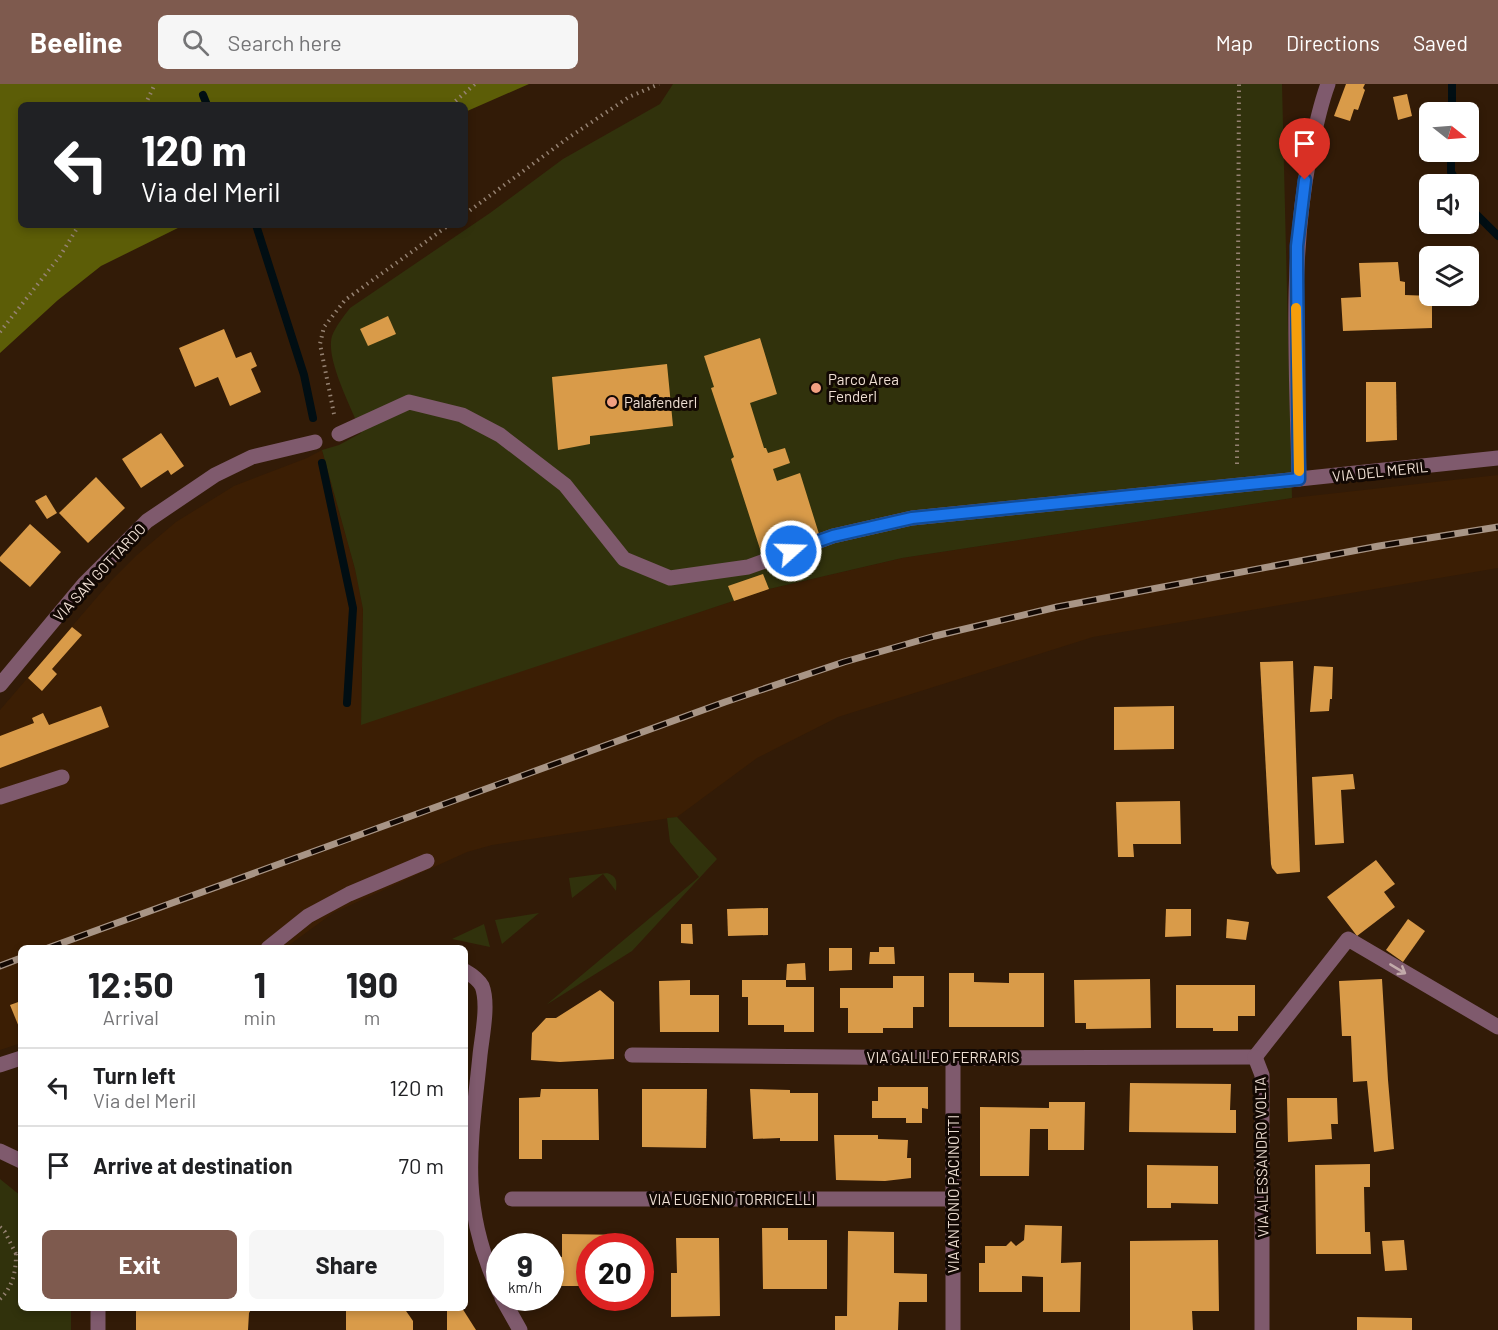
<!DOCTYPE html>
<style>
:root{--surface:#fff;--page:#f6f6f6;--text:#202124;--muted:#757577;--line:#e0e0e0;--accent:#7e5a4e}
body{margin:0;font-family:Barlow,sans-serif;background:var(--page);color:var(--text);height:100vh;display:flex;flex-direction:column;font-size:22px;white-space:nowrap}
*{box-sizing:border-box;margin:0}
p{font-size:20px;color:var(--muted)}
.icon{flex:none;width:33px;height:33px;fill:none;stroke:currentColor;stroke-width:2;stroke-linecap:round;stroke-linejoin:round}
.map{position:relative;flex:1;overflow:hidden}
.sheet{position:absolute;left:18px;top:861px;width:450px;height:366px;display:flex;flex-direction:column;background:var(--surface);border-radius:9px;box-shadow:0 3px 9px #0003}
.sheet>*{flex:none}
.top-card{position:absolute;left:18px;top:18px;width:450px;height:126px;border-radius:9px;box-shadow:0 3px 9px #0003;background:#202124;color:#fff;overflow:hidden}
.needle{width:39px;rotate:107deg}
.tools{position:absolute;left:1419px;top:18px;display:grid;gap:12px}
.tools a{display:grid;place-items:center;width:60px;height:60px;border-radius:9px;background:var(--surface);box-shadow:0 3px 9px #0003;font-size:30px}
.speed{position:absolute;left:486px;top:1149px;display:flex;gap:12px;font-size:30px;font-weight:700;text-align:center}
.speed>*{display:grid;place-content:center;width:78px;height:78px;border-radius:50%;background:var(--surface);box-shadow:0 3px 9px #0003;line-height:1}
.speed small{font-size:15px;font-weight:400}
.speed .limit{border:9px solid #d22;background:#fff;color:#111}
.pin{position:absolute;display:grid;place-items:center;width:51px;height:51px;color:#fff;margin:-62px -26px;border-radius:50% 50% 50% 0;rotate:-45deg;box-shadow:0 0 6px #0007}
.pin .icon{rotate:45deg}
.me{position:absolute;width:66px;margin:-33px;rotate:70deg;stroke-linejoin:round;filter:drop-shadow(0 0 4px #0008)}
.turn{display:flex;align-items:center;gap:21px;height:126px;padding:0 24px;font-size:27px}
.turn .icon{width:78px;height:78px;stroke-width:2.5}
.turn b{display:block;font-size:42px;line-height:51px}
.eta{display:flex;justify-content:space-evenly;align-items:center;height:102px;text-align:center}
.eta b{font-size:36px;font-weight:700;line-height:42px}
.cta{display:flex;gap:12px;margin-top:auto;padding:12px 24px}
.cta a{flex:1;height:69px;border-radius:9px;background:var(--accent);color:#fff;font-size:24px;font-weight:700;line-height:69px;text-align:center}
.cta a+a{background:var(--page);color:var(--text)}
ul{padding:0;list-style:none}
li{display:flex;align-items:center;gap:18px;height:78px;padding:0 24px;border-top:2px solid var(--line)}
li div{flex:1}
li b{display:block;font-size:22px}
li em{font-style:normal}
header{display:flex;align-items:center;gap:36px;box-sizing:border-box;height:84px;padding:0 30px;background:var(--accent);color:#fff}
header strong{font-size:28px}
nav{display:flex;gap:33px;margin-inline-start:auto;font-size:21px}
.search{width:420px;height:54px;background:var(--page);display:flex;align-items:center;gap:15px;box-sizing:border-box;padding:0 21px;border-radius:9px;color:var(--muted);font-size:22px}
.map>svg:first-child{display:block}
</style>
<header>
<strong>Beeline</strong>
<div class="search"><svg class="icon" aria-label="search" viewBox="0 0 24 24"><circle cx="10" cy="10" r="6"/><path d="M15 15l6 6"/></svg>Search here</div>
<nav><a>Map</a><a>Directions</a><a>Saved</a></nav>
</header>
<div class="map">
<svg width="1498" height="1246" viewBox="0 0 1498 1246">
<rect width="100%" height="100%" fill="#321b07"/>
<polygon fill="#3b1e04" points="322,366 355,485 363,525 361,640 769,505 902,474 1292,414 1498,391 1498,484 1093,553 838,633 757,674 677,733 492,761 467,768 333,829 285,864 21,864 21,959 0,966 0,626 111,497 137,471 176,438 234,402 307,374"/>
<g fill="#31320c">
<path d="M673 0H1282L1292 414 902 474 769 505 361 641 363 525 355 485 322 366 339 361 361 349C353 326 325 276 332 252 336 242 343 233 350 224L490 129 563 75 660 20Z"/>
<polygon points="677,733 717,775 632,867 546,921 699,793 670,758 667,734"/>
<path d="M607 789C617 792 617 797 616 807L603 790 572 814 569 794Z"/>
<polygon points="539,829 502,860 495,836"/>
<polygon points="484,840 490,863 452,855"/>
<polygon points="0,1095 21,1112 21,1224 71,1224 71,1246 0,1246"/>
</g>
<polygon fill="#5c5d07" points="0,0 529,0 465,28 465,21 21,21 21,141 184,141 101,182 58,216 0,269"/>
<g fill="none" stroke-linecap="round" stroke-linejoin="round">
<g stroke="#010e13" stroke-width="8">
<polyline points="203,11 207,21"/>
<polyline points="1452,28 1452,0"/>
<polyline points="1451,68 1451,88 1458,100"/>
<polyline points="1468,118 1476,130 1498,152"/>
<polyline points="256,141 304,291 313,334"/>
<polyline points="322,379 353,524 347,619"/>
</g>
</g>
<g fill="#d99b49">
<polygon points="1346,0 1365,0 1363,4 1365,6 1358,26 1354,25 1350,37 1334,32"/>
<polygon points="1407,10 1412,32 1398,36 1393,13"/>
<polygon points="1398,178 1400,197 1405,198 1405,211 1432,212 1432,244 1343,247 1341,214 1361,213 1359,179"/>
<polygon points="388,232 396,250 368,262 360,245"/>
<polygon points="224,245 236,274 251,268 257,282 251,285 261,308 230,322 218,293 195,303 179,264"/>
<polygon points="760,254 777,310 750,319 764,364 766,364 768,369 785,364 790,379 773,385 777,397 800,389 819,450 761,468 731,375 734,373 711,304 714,303 704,272"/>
<polygon points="667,280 673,342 590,352 590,360 558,366 552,293"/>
<polygon points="1366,298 1396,298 1397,356 1366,358"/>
<polygon points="161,349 184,382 171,391 168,386 141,404 122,375"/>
<polygon points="96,393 125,424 88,459 59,429"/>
<polygon points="46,411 57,429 47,435 35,417"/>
<polygon points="30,440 61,468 30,503 0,477 0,473"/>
<polygon points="763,490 769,505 734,517 728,502"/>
<polygon points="72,543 82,551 52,585 57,590 42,607 28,594"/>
<polygon points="1293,577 1300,788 1277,790 1272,784 1271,780 1260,578"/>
<polygon points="1314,582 1333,583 1332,615 1330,615 1329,627 1310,628"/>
<polygon points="101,622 109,643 0,684 0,652 34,639 32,634 43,629 49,641"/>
<polygon points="1174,622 1174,665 1114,666 1114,623"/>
<polygon points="1353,690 1355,705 1341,706 1344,759 1315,761 1312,693"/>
<polygon points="1180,717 1181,760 1133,760 1134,773 1118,773 1116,718"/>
<polygon points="1376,776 1395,800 1384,808 1395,823 1357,852 1327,813"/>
<polygon points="768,824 768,851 728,852 727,825"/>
<polygon points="1166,825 1191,825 1191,852 1165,853"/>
<polygon points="1227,835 1249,838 1246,856 1226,854"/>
<polygon points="1408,835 1425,847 1403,878 1386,866"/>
<polygon points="681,840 692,840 693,860 681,859"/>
<polygon points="879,863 894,863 895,880 869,880 870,868 879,868"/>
<polygon points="829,864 852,864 852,886 829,887"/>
<polygon points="805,879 806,896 786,896 787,880"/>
<polygon points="949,889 974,889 974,898 1009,899 1009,889 1044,889 1044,943 949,943"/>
<polygon points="893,892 924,892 924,923 913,923 913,944 883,944 883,949 848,949 848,924 840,924 840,904 893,904"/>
<polygon points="1150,895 1151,944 1086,945 1086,939 1075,939 1074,896"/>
<polygon points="1382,895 1388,996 1394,1065 1374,1068 1367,997 1353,998 1351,952 1342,952 1339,897"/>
<polygon points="690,896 690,911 719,911 719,948 660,948 659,897"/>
<polygon points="742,896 786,896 786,903 814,903 814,948 784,948 784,941 748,941 748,913 742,913"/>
<polygon points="1176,901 1255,901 1255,932 1238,932 1238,947 1213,947 1213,944 1176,944"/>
<polygon points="600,906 614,918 614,975 560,978 531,976 532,949 546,934 556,934"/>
<polygon points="21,917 21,948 10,921"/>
<polygon points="1130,999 1231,1000 1230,1026 1236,1026 1236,1049 1129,1048"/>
<polygon points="878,1003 928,1003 928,1025 922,1024 922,1039 906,1039 906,1034 872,1034 872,1017 878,1017"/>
<polygon points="541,1005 598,1005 599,1056 542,1056 542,1075 519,1075 519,1014 540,1013"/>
<polygon points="642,1005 707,1005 706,1064 642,1063"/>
<polygon points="750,1005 790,1006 790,1009 818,1009 818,1057 780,1057 780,1054 753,1055"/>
<polygon points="1287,1014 1337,1014 1338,1040 1331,1040 1332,1055 1288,1058"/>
<polygon points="1049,1018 1085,1018 1084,1066 1048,1066 1048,1045 1030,1045 1029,1092 980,1092 980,1023 1049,1024"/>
<polygon points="834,1051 878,1051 878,1055 908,1056 907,1074 911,1074 911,1094 885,1097 836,1096"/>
<polygon points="1370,1080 1370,1103 1364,1103 1365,1148 1370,1148 1371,1170 1316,1170 1315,1081"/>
<polygon points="1147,1081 1218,1082 1218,1120 1171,1119 1171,1124 1147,1124"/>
<polygon points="1025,1141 1062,1142 1061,1179 1081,1178 1080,1228 1043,1228 1043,1193 1022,1192 1022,1208 979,1208 979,1179 985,1179 985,1162 1006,1162 1011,1157 1016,1162 1024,1156"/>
<polygon points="762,1144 788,1144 788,1156 827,1156 827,1205 763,1205"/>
<polygon points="848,1147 894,1148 894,1189 927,1190 927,1218 899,1218 898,1246 835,1246 835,1232 847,1232"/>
<polygon points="562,1150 627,1151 627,1162 590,1162 590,1202 558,1202 558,1173 562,1173"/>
<polygon points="676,1154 719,1154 720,1232 671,1233 671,1189 677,1189"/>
<polygon points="1218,1156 1219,1227 1192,1227 1193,1246 1130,1246 1130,1157"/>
<polygon points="1404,1156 1407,1186 1385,1187 1382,1157"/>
<polygon points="180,1224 252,1224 249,1229 248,1246 136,1246 136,1227 177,1226"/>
<polygon points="346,1224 404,1224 413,1237 413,1246 346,1246"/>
<polygon points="447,1224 462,1224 476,1246 447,1246"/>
<polygon points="1357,1233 1412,1234 1412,1246 1357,1246"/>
</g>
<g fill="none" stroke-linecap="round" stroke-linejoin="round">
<g stroke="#958272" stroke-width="4" stroke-dasharray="1.5 4.5" stroke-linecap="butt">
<polyline points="145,21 155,0"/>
<polyline points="451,21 475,0"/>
<polyline points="465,130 568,54 629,13 659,0"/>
<polyline points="0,248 60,172 79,141"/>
<polyline points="334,330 320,260 324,243 345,216 449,141"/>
<polyline points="1237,380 1239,0"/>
<polyline points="0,1143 5,1148 16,1170"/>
<path d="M0 1215C13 1203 16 1187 16 1170L21 1169"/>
</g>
<g stroke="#7f5a6d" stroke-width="15">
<path d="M1328 0C1319 24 1314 50 1309 75 1289 181 1297 288 1299 395L1498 374"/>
<polyline points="339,350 409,318 462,331 500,351 565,401 624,475 670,494 748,483 833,452 912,434 1299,395"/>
<polyline points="0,601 84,500 147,437 215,391 252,373 315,358"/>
<polyline points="0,713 62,693"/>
<polyline points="268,864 308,832 349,810 427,777"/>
<path d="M465 887C472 891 478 895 482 902 489 920 482 952 480 971 476 1013 469 1056 471 1099 473 1138 483 1174 500 1209"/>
<polyline points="632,971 953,974 1255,973"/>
<polyline points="1255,973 1348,855 1498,943"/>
<polyline points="1255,973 1262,991 1262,1246"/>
<polyline points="953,974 953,1246"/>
<polyline points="0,981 21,974"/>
<polyline points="0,1067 21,1077"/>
<polyline points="512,1115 952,1115"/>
<polyline points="502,1214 520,1246"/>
<polyline points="98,1246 98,1224"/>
</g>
<g stroke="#a89586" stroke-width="7">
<g id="rail">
<polyline points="48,864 725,618 844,578 935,552 1057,523 1379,462 1498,443"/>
<polyline points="0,882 21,874"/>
</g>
</g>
<use href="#rail" stroke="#120803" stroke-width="4.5" stroke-dasharray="14" stroke-linecap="butt"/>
</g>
<defs><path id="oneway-shaft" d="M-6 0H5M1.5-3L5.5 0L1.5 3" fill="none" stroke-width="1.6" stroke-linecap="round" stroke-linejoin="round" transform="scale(1.5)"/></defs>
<use stroke="#c2aaaa" href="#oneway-shaft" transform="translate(1398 885) rotate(31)"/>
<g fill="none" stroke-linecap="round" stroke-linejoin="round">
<g stroke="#114b97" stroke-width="15">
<polyline id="route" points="791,467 833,452 912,434 1299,395 1297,184 1297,162 1305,96"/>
</g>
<use href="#route" stroke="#1a73e8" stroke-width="10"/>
<polyline stroke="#f59e0b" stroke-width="10" points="1296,224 1299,387"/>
</g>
<g fill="#f2a081" stroke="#120803" stroke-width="2">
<circle cx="816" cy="304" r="6"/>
<circle cx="612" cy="318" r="6"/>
</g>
<g text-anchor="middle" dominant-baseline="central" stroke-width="6" stroke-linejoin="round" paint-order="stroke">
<g font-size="15" fill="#efdfd3" stroke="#120803" text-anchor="start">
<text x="828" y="295">Parco Area<tspan x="828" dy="17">Fenderl</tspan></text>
<text x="624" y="318">Palafenderl</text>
</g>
<g font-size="15" fill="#efdfd3" stroke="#120803">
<text transform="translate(1380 387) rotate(-6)">VIA DEL MERIL</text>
<text transform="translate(99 488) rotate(-47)">VIA SAN GOTTARDO</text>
<text x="943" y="973">VIA GALILEO FERRARIS</text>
<text transform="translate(1261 1073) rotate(-91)">VIA ALESSANDRO VOLTA</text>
<text transform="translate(953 1110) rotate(-90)">VIA ANTONIO PACINOTTI</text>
<text x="732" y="1115">VIA EUGENIO TORRICELLI</text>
</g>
</g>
</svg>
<div class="tools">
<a><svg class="needle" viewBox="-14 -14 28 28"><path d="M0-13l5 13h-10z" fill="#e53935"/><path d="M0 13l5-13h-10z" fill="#757577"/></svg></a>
<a><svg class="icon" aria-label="sound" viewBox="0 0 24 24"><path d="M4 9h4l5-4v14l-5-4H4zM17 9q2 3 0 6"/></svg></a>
<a><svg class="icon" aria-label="layers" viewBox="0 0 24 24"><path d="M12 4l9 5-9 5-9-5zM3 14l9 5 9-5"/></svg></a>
</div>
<div class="speed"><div>9<small>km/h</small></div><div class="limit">20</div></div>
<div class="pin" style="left:1305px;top:96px;background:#d93025"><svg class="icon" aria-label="arrive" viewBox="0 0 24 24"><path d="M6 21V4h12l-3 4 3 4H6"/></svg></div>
<svg class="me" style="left:791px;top:467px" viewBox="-20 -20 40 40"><circle r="17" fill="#1a73e8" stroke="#fff" stroke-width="3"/><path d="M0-11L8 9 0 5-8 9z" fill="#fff"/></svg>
<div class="top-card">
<div class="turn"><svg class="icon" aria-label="left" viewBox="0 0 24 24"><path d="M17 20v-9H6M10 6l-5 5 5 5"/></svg><div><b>120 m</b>Via del Meril</div></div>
</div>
<section class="sheet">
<div class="eta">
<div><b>12:50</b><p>Arrival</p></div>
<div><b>1</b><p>min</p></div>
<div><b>190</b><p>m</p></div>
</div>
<ul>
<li><svg class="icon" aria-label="left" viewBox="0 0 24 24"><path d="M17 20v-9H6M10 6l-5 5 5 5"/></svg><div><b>Turn left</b><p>Via del Meril</p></div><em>120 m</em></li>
<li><svg class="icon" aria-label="arrive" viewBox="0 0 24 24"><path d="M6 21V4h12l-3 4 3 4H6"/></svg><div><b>Arrive at destination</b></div><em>70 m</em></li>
</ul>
<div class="cta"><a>Exit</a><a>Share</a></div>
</section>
</div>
